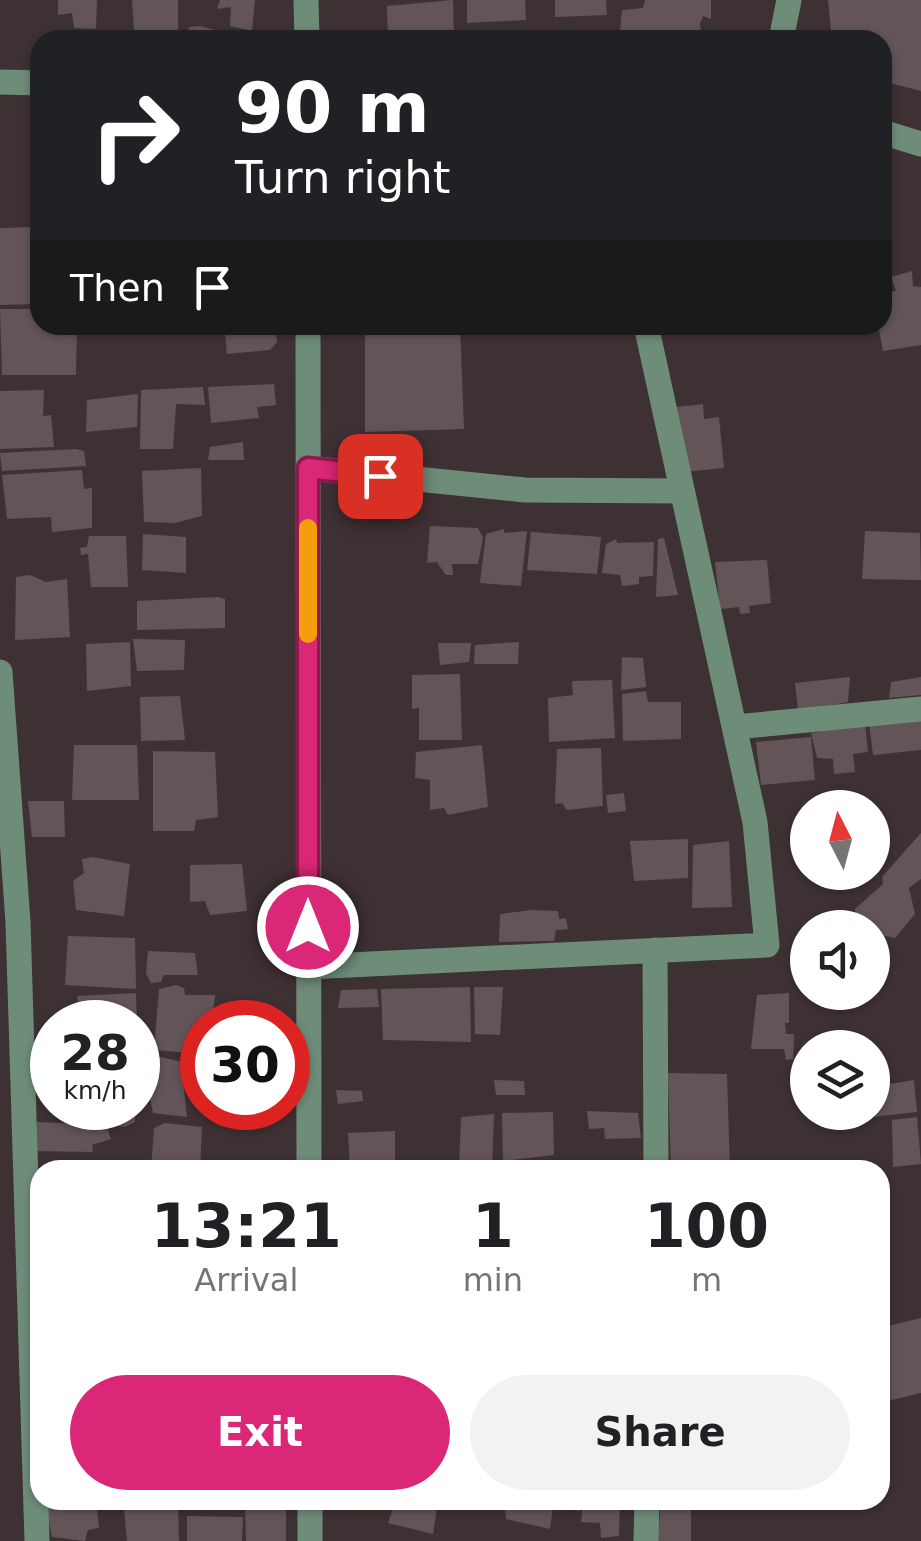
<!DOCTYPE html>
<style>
:root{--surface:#fff;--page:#f2f2f2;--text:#202124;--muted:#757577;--accent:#db2777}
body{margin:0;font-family:"DejaVu Sans",sans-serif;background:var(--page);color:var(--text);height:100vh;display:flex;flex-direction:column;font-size:38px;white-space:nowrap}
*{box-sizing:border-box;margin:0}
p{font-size:32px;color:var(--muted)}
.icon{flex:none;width:55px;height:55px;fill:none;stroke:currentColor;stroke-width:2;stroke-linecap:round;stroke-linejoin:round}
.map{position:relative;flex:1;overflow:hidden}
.side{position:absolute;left:30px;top:1160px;width:860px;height:350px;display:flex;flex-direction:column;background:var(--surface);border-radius:30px;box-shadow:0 2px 8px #0004}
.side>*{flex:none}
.top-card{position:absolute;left:30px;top:30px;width:862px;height:305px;border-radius:30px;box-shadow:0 2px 8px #0004;background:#202124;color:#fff;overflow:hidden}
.needle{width:65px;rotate:354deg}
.buttons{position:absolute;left:790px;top:790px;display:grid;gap:20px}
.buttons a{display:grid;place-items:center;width:100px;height:100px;border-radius:50%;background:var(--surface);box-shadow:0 2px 8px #0004;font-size:50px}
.speed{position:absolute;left:30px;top:1000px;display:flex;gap:20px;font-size:50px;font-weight:700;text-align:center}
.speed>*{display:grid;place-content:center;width:130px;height:130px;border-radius:50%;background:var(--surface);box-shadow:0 2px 8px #0004;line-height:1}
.speed small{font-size:25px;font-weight:400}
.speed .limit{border:15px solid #d22;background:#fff;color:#111}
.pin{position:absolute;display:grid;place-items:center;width:85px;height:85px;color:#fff;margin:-42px;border-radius:20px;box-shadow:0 5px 15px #0006}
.me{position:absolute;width:110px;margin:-55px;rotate:0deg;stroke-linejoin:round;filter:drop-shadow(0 0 8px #0008)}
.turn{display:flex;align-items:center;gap:35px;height:210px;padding:0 40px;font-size:45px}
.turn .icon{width:130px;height:130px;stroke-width:2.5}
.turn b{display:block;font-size:70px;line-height:85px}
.then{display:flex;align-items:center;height:95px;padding:0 40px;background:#0003;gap:20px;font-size:38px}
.eta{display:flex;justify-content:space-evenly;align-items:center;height:170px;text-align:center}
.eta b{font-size:60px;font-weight:700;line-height:70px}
.cta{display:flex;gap:20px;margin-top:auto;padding:20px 40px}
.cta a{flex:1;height:115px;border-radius:60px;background:var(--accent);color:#fff;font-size:40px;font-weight:700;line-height:115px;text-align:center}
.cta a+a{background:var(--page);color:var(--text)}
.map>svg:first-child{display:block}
</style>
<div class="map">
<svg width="921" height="1541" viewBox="0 0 921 1541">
<rect width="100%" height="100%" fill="#3e3134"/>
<g fill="#635458">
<polygon points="58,0 97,0 96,29 74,28 72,13 58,15"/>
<polygon points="132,0 178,0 178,32 134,32"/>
<polygon points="220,0 255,0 252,31 230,26 231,7 217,9"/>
<polygon points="453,0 454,40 388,40 387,6"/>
<polygon points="467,0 525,0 526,20 467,23"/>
<polygon points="555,0 606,0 607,15 555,17"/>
<polygon points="645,0 711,0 711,19 703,16 700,24 702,40 619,40 622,10 643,8"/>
<polygon points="828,0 921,0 921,91 882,81 882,40 832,40"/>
<polygon points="200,26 219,31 218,40 188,40 189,27"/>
<polygon points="40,227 40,304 0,305 0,228"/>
<polygon points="912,271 913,286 921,287 921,345 883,351 878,325 882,325 882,293 896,291 891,277"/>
<polygon points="0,309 40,309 40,325 77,325 76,375 2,375"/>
<polygon points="224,325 275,325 277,342 270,350 227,354"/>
<polygon points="365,325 460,325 464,429 365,432"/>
<polygon points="274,384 276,405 257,407 259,418 211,423 208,387"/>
<polygon points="203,387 205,405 176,404 173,449 140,449 141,390"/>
<polygon points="44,390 43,416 51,415 54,447 0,449 0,391"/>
<polygon points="138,394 137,427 86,432 87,400"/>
<polygon points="703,404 704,419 719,417 724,468 684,472 677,407"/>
<polygon points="243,442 244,460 208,460 210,447"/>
<polygon points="76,449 84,451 86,466 2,471 0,453"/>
<polygon points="201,468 202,516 175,523 144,522 142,471"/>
<polygon points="82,470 84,489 92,488 92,528 52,532 51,517 7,519 2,475"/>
<polygon points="430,526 478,528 483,538 478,564 452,564 453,575 446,575 437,562 427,563"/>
<polygon points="504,529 504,533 527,531 521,586 480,583 486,534"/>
<polygon points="865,531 920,533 921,580 862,579"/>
<polygon points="531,532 601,537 597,574 527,570"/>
<polygon points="143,534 186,537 186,573 142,570"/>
<polygon points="89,536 126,536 128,587 91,587 88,554 81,555 80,548 87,547"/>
<polygon points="664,538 678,595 656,597 658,539"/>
<polygon points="616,539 617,543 654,542 653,576 639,577 639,584 622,586 620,575 602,573 606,544"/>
<polygon points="767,560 771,603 749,606 750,613 740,614 739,607 720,609 715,562"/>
<polygon points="30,575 46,582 67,579 70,637 15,640 16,577"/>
<polygon points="218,597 225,599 225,628 137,630 137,601"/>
<polygon points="133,639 185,640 184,670 137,671"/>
<polygon points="130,642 131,686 87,691 86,644"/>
<polygon points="519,642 518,664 474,664 475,645"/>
<polygon points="438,643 471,643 469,662 440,665"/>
<polygon points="622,657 643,658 646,687 621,690"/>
<polygon points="460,674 462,740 419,740 419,708 412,709 412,675"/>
<polygon points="850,677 848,702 798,711 795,683"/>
<polygon points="921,677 921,695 889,698 891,682"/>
<polygon points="612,680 615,738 549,742 548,698 573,695 572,681"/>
<polygon points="646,691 648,702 681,702 681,739 623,741 622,694"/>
<polygon points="180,696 185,740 141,741 140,697"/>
<polygon points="921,717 921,750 873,755 869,723"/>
<polygon points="865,723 868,752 853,754 855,772 834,774 833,759 817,758 811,733"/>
<polygon points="811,737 815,780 761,785 756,742"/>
<polygon points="74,745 137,745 139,800 72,800"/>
<polygon points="482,745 488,807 448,815 444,808 430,810 430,780 415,778 416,752"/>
<polygon points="601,748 603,806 567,810 562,803 555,804 557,749"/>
<polygon points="153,751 215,752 218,817 196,820 194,831 153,831"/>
<polygon points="624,793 626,811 608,813 606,795"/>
<polygon points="28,801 64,801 65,837 32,837"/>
<polygon points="921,833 921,879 909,888 915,914 895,938 880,935 856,916 855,909 883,884 882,877"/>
<polygon points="688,839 688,878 634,881 630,841"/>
<polygon points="729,841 732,907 692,908 693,845"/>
<polygon points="93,857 130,864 124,916 76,910 73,881 84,873 82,859"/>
<polygon points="242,864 247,911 210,915 205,901 190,902 190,865"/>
<polygon points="532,910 558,911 559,919 566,918 568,929 556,930 554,941 499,942 500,914"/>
<polygon points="68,936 135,938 136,989 65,985"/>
<polygon points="148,951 195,953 198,975 164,975 161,982 151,983 146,973"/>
<polygon points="176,985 184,988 185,995 215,995 212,1022 202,1022 202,1054 154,1050 159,989"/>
<polygon points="470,987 471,1042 383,1040 381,989"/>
<polygon points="474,987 503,987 500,1035 475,1034"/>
<polygon points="377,989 379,1007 338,1008 341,990"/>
<polygon points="136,993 137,1022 80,1022 77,996"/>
<polygon points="789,993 789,1023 785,1023 786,1034 794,1034 793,1059 786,1060 784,1049 751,1049 757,995"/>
<polygon points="799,1052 808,1054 808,1090 800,1088"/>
<polygon points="161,1057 195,1065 193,1079 183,1080 187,1117 153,1113 146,1080 151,1060"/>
<polygon points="668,1073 727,1074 730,1170 671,1170"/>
<polygon points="494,1080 524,1081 525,1095 496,1095"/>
<polygon points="914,1080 917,1112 854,1119 856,1112 872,1112 872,1087"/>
<polygon points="336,1090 362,1091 363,1101 338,1104"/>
<polygon points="73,1108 136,1108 135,1122 125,1127 106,1125 111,1139 92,1145 93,1152 34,1151 37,1122 102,1125 72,1121"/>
<polygon points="587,1111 638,1113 641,1138 605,1139 604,1128 589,1129"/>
<polygon points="553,1112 554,1155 503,1161 502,1113"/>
<polygon points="494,1114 492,1170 459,1170 461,1117"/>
<polygon points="917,1117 921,1164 893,1167 892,1120"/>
<polygon points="165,1123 202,1127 200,1170 151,1170 154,1128"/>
<polygon points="395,1131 395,1170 350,1170 348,1133"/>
<polygon points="551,1163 551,1170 500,1170 500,1165"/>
<polygon points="921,1318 921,1393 888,1401 884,1327"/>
<polygon points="44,1500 96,1500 99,1528 88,1530 85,1541 52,1537"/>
<polygon points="396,1500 438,1500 433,1534 388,1523"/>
<polygon points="504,1500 580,1500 579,1511 553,1506 550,1529 506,1519"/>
<polygon points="583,1500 620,1500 619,1536 601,1538 600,1523 581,1522"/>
<polygon points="661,1500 691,1500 691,1541 658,1541"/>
<polygon points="245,1502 286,1502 286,1541 246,1541"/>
<polygon points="178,1506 179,1541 127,1541 124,1508"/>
<polygon points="187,1516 243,1517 242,1541 187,1541"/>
</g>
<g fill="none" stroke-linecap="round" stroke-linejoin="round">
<g stroke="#6e8d79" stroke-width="25">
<polyline points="306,0 307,40"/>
<polyline points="781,40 789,0"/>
<polyline points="0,82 40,83"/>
<polyline points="882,132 921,144"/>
<polyline points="308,325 309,1170"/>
<polyline points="308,468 525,490 682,491"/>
<polyline points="0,672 18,922 37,1541"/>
<polyline points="735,727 921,709"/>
<polyline points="655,950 656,1170"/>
<polyline points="308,967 767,945 755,822 646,325"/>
<polyline points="310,1500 310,1541"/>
<polyline points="646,1541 647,1500"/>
</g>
</g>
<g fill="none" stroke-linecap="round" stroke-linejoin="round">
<g stroke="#8e194d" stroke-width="25">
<polyline id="route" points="308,927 308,468 380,476"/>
</g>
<use href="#route" stroke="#db2777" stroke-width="18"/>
<polyline stroke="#f59e0b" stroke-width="18" points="308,634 308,528"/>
</g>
</svg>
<div class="buttons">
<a><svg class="needle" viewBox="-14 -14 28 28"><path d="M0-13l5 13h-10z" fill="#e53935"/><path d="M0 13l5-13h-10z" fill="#757577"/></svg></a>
<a><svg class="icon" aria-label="sound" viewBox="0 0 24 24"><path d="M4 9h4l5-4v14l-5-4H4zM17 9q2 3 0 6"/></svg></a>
<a><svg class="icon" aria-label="layers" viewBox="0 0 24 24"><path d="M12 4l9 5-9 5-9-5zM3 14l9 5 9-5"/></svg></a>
</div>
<div class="speed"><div>28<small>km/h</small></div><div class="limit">30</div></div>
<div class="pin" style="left:380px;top:476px;background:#d93025"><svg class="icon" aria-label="arrive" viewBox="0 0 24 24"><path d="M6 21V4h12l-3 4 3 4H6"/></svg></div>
<svg class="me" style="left:308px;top:927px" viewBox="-20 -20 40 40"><circle r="17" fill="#db2777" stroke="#fff" stroke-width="3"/><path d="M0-11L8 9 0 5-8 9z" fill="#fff"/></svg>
<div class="top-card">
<div class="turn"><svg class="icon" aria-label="right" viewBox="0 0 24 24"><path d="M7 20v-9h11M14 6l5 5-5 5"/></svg><div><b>90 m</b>Turn right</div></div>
<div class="then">Then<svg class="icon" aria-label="arrive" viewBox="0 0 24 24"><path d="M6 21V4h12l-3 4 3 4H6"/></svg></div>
</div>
<section class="side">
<div class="eta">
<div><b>13:21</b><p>Arrival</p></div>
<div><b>1</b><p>min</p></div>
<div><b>100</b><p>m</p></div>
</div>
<div class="cta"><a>Exit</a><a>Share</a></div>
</section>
</div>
